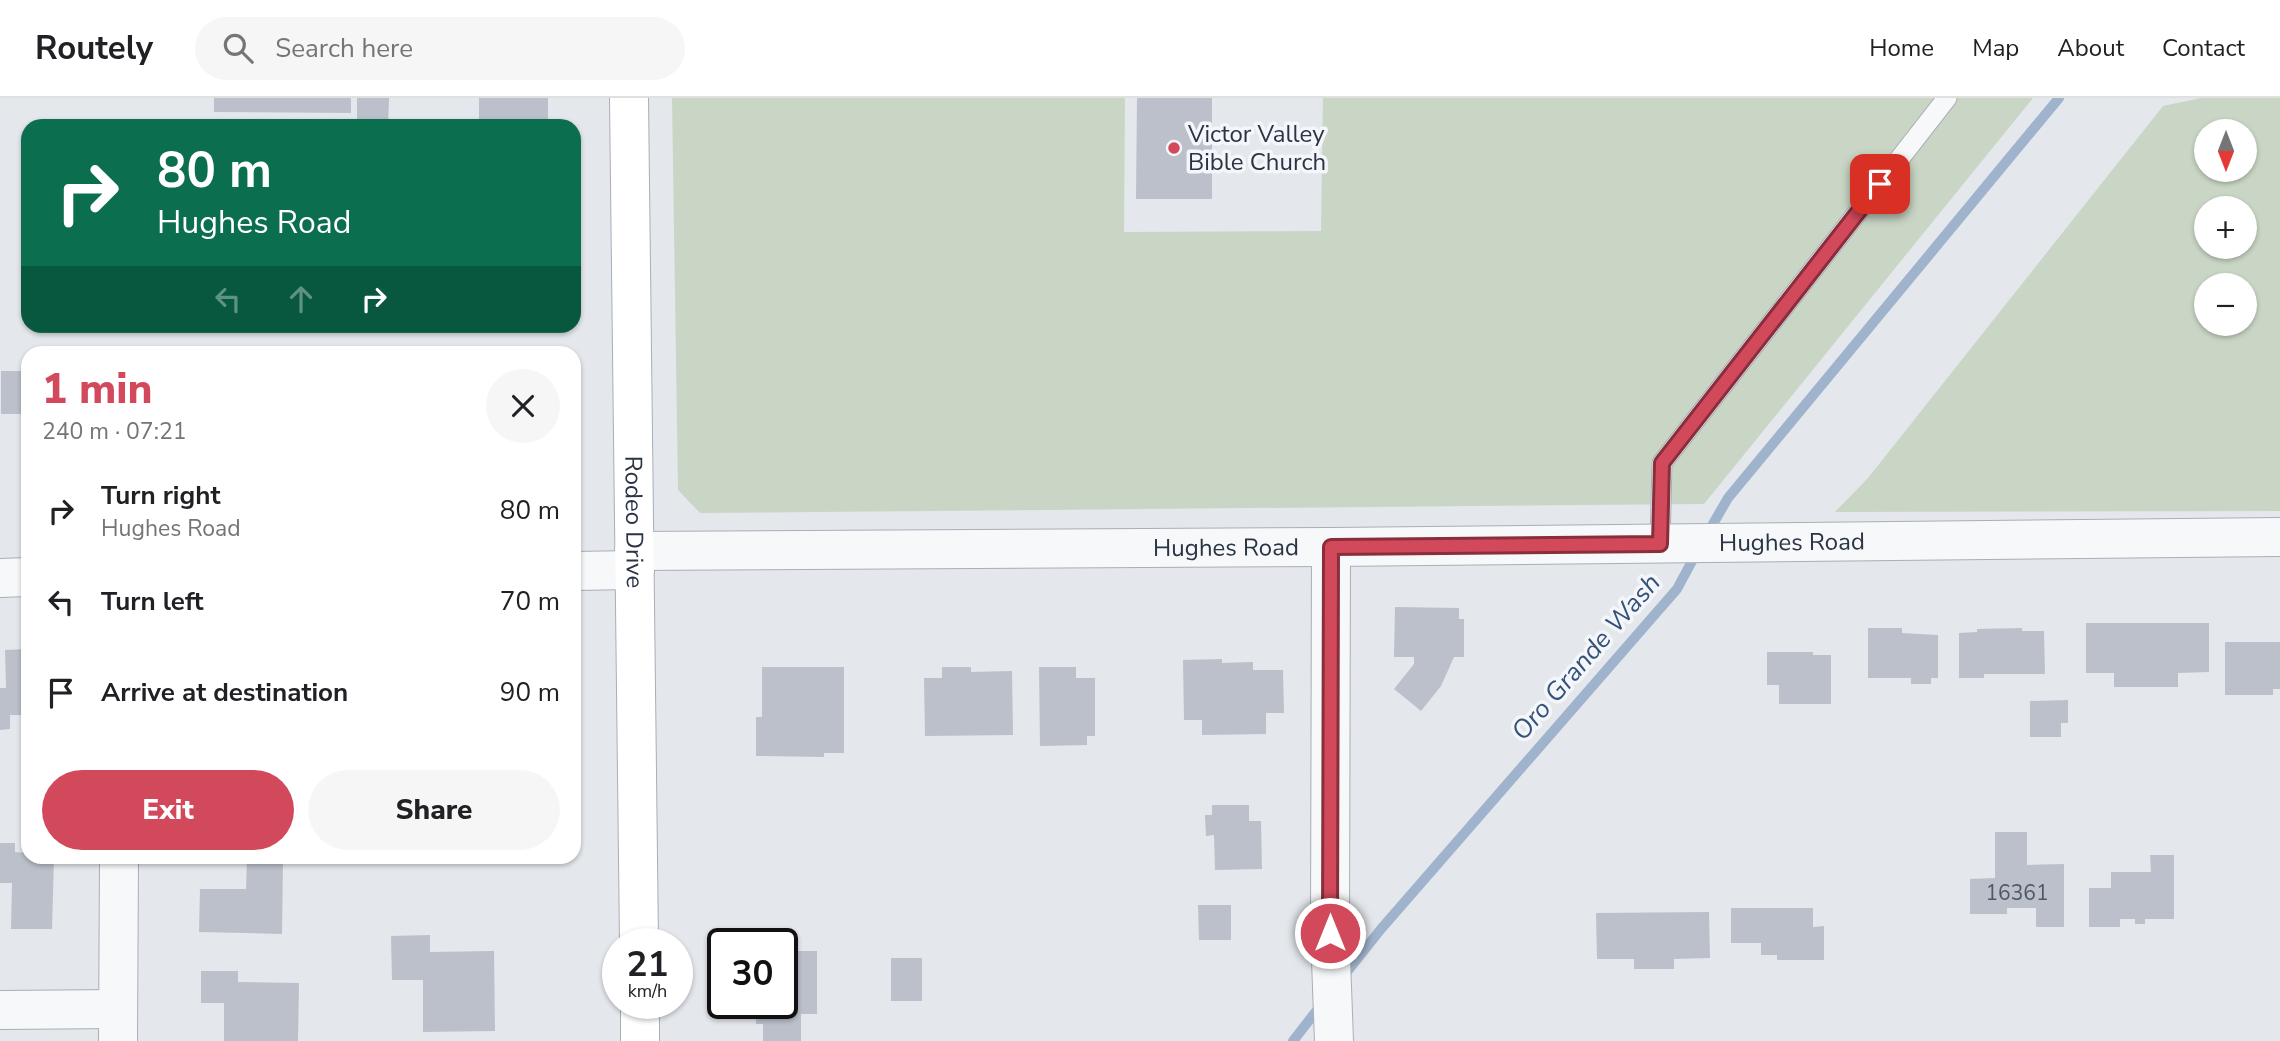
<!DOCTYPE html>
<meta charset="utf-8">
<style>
:root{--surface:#fff;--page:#f6f6f6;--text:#202124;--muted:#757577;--line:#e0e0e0;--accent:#d1495b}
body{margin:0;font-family:"Nunito Sans",sans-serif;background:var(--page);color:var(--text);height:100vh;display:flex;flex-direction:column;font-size:26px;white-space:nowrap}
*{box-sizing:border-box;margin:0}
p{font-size:23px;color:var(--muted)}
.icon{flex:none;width:38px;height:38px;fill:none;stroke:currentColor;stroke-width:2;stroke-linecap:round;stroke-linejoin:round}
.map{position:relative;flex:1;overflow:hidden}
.panel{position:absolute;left:21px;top:248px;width:560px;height:518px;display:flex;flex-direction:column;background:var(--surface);border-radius:21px;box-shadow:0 2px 5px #0004}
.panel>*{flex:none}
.guide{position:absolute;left:21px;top:21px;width:560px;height:214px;border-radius:21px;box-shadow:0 2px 5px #0004;background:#0b6e4f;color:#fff;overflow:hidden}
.needle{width:46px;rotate:180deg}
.buttons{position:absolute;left:2194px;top:21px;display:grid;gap:14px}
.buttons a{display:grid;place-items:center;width:63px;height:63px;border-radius:50%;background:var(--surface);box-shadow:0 2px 5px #0004;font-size:35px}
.speed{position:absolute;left:602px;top:830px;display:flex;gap:14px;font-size:35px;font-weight:700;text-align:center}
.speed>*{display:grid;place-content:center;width:91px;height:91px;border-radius:50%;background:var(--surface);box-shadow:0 2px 5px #0004;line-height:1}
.speed small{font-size:18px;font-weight:400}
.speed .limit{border:4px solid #111;border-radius:10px;background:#fff;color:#111}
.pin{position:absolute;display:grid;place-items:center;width:60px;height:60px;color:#fff;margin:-30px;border-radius:14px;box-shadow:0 4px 10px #0006}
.me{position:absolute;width:77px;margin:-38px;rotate:0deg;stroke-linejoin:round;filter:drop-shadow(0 0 5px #0008)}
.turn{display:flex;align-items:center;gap:24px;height:147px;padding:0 21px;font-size:32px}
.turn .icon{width:91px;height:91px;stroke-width:2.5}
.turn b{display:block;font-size:49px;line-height:60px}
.lanes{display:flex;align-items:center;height:66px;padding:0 21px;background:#0003;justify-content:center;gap:35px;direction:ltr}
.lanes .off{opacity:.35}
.round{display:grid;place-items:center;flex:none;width:74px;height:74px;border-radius:37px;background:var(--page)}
.head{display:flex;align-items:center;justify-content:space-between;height:119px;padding:0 21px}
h1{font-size:42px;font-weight:800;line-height:52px;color:var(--accent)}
.action{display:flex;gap:14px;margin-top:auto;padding:14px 21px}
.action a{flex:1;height:80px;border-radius:42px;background:var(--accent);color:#fff;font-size:28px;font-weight:800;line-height:80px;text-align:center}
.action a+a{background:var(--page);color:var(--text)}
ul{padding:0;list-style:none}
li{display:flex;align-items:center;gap:21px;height:91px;padding:0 21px}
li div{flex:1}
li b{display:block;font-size:26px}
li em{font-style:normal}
header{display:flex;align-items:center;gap:42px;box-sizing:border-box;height:98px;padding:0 35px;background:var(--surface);border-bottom:2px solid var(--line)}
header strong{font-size:33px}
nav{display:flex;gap:38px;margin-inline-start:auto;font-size:24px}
.search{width:490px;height:63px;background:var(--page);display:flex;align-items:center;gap:18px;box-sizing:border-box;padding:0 24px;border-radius:38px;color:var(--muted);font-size:26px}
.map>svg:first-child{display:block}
</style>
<header>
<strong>Routely</strong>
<div class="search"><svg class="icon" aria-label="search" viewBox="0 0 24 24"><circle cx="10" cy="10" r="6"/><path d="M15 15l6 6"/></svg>Search here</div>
<nav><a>Home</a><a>Map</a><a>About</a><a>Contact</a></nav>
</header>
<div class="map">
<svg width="2280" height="943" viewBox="0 0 2280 943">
<rect width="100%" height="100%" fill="#e4e7ec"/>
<g fill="#c9d6c5" fill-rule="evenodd">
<polygon points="672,0 1125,0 1124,134 1321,133 1323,0 2033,0 1704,406 700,415 678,392"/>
<path d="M2201 0H2280V413L1835 414 1868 380 2163 8ZM2207 33H2245V72H2207ZM2207 110H2245V149H2207ZM2207 187H2245V226H2207Z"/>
</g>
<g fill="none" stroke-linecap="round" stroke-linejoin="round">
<g stroke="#9fb4cc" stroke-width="10">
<polyline points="1706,438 1728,400 2059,0"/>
<polyline points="1342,880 1381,831 1677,491 1698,452"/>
<polyline points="1293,943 1321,907"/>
</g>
</g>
<g fill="#bbc0ca">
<polygon points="214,0 351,0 351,15 214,14"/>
<polygon points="357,0 389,0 388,28 357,28"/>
<rect x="479" y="0" width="69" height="28"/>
<polygon points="1137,0 1212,0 1212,101 1136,101"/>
<polygon points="281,23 281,28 214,28 214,25"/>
<polygon points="1,273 28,273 28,324 24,324 24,316 1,316"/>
<polygon points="1395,509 1459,510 1459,521 1464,521 1464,559 1454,559 1441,588 1421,613 1394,591 1414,566 1414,559 1394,559"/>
<polygon points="2086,525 2209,525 2209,574 2178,575 2178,589 2114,589 2114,575 2086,575"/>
<polygon points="1868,530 1902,530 1902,535 1938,537 1938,580 1931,580 1931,586 1911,586 1911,580 1868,580"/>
<polygon points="2022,530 2022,533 2044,533 2045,576 1984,576 1984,580 1959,580 1959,535 1977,534 1977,531"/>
<polygon points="2225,544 2280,544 2280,591 2273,591 2273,597 2225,597"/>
<polygon points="28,551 28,617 10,617 10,631 0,632 0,590 6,590 5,552"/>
<polygon points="1767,554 1813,554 1813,557 1831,557 1831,606 1779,606 1779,587 1767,587"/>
<polygon points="1222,561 1222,565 1253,564 1253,572 1283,572 1284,615 1266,615 1266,636 1202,637 1202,622 1184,622 1183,562"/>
<polygon points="762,569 844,569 844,655 824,655 824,659 756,658 756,619 762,619"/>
<polygon points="942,569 971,569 971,574 1012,573 1013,637 925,638 924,580 942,580"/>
<polygon points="1039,569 1076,569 1076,580 1095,580 1095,638 1087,638 1087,647 1040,648"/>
<polygon points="2068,602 2068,625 2061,625 2061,639 2030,639 2030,603"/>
<polygon points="1212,707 1249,707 1249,723 1261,723 1262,771 1215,772 1214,737 1206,738 1205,717 1212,717"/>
<polygon points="1995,734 2027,734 2027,767 2064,766 2064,829 2036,829 2036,810 2007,810 2007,816 1970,816 1970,781 1995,780"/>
<polygon points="0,745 15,745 15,754 28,755 28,760 54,760 52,831 11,831 12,785 0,785"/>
<polygon points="2150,757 2174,757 2174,821 2145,821 2145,826 2135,826 2135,821 2120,821 2120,829 2089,829 2089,790 2111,790 2111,774 2151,774"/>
<polygon points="473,760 549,760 549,764 473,765"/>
<polygon points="247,761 283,761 282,836 199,834 200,791 246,791"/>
<polygon points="1198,807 1231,807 1231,842 1199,842"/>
<polygon points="1731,810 1813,810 1813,829 1824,828 1824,862 1777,862 1777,857 1761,857 1761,845 1731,845"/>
<polygon points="1709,814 1710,860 1674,861 1674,871 1634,871 1634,861 1597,861 1596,815"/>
<polygon points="430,837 430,854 494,853 495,933 423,934 423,882 392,882 391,838"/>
<polygon points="782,853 817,853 817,916 801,916 801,943 763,943 763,926 756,926 756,905 782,905"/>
<rect x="891" y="860" width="31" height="43"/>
<polygon points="201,873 238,873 238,884 299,885 298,943 224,943 224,905 201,905"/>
</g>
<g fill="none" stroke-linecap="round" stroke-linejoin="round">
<g stroke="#a9aeb7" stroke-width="21">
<polyline id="lane" points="1660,446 1662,365 1947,0"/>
</g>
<g stroke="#a9aeb7" stroke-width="40">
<g id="street">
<polyline points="1331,449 1330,835 1334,943"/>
<path id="s1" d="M634 453 1331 449 2280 439"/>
<polyline points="574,473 635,472"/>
<polyline points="0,480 28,479"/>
<polyline points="0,912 118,911"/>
<polyline points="118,943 119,760"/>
</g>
</g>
<g stroke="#a9aeb7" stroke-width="40">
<g id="secondary">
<path id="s2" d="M629 0 639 845"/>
<polyline points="640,905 640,943"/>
</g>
</g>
<use href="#lane" stroke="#f7f8fa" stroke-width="19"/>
<use href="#street" stroke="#f7f8fa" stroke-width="38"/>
<use href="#secondary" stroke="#fff" stroke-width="38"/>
</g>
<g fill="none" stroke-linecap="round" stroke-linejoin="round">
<g stroke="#882f3b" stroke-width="18">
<polyline id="route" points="1330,835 1331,449 1660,446 1662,365 1880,86"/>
</g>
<use href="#route" stroke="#d1495b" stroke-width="12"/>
</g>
<circle fill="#d1495b" stroke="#f4f6f9" stroke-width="2.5" cx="1174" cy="50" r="7"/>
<g text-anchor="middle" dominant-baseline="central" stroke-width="7" stroke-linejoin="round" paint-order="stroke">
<g font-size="21" fill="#4f5766">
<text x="2017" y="795">16361</text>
</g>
<g font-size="24" fill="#2b3445" stroke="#f4f6f9" text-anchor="start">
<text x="1188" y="36">Victor Valley<tspan x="1188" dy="28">Bible Church</tspan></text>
</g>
<g font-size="24" fill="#2b3445" stroke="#f4f6f9">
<text stroke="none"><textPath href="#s2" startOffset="424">Rodeo Drive</textPath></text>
<text stroke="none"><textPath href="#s1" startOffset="1158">Hughes Road</textPath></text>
<text stroke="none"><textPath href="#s1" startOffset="592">Hughes Road</textPath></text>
</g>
<g font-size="26" font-style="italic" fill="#34527a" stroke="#f4f6f9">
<text transform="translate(1586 559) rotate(-49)">Oro Grande Wash</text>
</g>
</g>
</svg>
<div class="buttons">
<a><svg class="needle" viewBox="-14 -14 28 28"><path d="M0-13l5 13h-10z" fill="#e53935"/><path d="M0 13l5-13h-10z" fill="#757577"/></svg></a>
<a>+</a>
<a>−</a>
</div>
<div class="speed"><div>21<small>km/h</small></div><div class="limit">30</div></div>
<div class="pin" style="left:1880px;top:86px;background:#d93025"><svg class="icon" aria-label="arrive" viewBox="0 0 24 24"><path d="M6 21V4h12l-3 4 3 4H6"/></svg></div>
<svg class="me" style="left:1330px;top:835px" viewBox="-20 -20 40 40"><circle r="17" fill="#d1495b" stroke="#fff" stroke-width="3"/><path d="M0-11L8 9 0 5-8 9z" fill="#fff"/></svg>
<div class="guide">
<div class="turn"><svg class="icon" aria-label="right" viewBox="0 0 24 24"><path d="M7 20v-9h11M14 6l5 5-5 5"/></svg><div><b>80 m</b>Hughes Road</div></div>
<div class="lanes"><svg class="icon off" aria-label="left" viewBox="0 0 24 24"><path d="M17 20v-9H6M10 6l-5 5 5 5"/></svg><svg class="icon off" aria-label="ahead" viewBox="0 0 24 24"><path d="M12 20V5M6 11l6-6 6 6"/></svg><svg class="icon" aria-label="right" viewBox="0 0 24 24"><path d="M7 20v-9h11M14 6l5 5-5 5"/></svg></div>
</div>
<section class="panel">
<div class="head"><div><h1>1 min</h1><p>240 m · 07:21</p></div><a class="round"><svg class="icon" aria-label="close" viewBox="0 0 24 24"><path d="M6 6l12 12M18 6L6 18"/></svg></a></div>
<ul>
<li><svg class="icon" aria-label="right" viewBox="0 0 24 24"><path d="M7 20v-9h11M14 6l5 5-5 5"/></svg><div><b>Turn right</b><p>Hughes Road</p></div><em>80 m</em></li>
<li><svg class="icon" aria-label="left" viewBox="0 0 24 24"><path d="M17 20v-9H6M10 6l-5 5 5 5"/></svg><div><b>Turn left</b></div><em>70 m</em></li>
<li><svg class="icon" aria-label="arrive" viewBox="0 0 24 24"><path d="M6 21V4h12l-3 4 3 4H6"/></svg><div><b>Arrive at destination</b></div><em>90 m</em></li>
</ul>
<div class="action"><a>Exit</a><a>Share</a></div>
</section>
</div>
